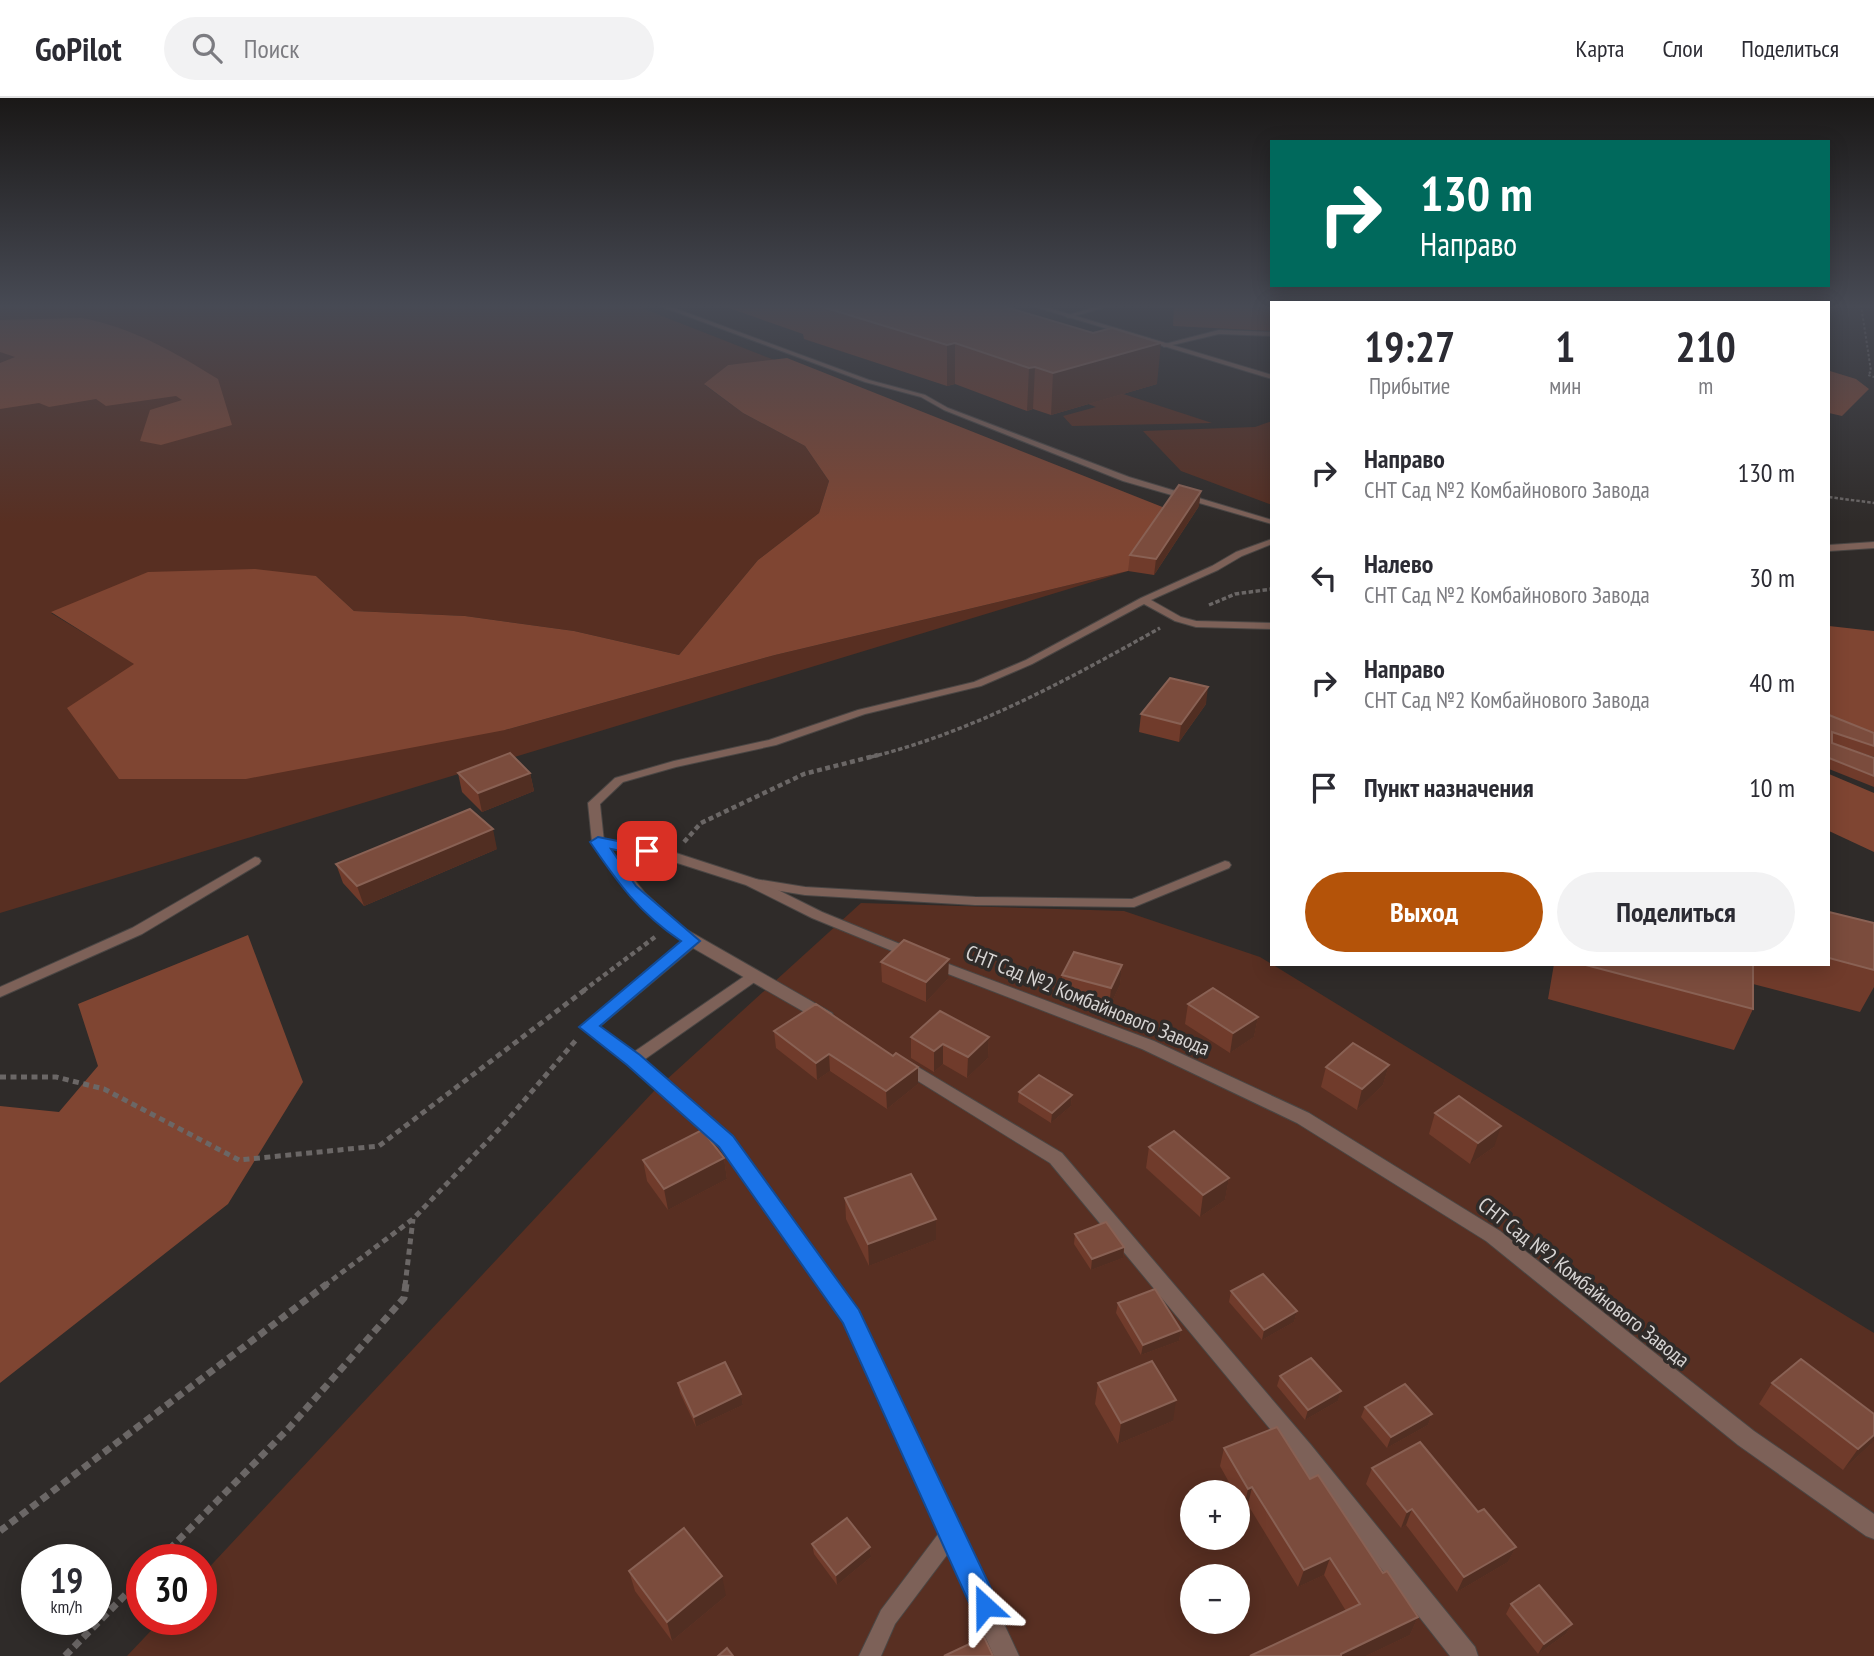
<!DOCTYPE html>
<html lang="ru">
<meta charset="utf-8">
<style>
:root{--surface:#fff;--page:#f2f2f3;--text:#2b2b33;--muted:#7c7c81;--line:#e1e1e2;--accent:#b45309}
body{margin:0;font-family:"PT Sans Narrow",sans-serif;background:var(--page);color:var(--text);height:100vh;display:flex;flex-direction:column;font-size:26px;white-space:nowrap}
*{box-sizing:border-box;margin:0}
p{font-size:23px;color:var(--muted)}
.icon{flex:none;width:38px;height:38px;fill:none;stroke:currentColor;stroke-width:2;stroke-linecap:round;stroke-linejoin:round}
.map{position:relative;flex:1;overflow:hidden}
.panel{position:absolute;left:1270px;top:203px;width:560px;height:665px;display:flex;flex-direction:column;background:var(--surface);border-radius:0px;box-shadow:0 4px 18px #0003}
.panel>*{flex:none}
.top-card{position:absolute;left:1270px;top:42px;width:560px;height:147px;border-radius:0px;box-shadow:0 4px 18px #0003;background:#00695c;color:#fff;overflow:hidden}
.tools{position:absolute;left:1180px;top:1382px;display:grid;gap:14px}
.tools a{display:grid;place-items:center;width:70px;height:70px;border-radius:50%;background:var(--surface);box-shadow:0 4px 18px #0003;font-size:35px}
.speed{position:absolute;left:21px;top:1446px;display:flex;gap:14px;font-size:35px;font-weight:700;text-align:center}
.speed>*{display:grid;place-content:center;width:91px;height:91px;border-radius:50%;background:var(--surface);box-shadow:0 4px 18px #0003;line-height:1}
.speed small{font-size:18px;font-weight:400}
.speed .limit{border:10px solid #d22;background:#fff;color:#111}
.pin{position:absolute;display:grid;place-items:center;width:60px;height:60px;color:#fff;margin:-30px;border-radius:14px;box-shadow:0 4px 10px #0006}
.me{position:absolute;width:77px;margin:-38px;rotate:336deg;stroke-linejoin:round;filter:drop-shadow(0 0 5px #0008)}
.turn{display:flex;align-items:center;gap:24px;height:147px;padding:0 35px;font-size:32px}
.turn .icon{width:91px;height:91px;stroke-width:2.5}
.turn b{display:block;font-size:49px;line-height:60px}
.eta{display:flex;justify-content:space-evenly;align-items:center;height:119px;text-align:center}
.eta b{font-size:42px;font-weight:800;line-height:49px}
.primary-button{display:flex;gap:14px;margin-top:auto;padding:14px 35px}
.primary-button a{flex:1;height:80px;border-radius:42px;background:var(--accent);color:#fff;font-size:28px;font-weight:800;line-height:80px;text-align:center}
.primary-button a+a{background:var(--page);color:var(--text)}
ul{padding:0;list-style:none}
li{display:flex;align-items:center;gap:21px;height:105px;padding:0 35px}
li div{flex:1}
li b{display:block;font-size:26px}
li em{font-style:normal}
header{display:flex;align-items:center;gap:42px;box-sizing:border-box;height:98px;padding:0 35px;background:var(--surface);border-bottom:2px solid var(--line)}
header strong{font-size:33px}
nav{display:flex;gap:38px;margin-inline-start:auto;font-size:24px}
.search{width:490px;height:63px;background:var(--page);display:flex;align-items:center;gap:18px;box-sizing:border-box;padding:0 24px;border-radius:38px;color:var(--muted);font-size:26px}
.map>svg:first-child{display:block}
</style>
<header>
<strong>GoPilot</strong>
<div class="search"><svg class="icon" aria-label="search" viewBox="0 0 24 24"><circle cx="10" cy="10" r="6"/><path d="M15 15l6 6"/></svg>Поиск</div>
<nav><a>Карта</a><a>Слои</a><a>Поделиться</a></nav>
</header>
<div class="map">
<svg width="1874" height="1558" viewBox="0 0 1874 1558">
<rect width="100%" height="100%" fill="#2f2b29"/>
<g fill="#582f22" fill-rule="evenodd">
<polygon points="0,207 634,207 777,263 728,267 705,287 743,315 805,348 829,383 819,415 758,462 679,557 574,533 465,518 354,513 316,478 51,515 135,566 505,632 775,557 1128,473 0,815"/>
<polygon points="1105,290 1212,325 1072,328 1063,318 1096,309 1070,299"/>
<polygon points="1272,323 1272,407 1181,373 1143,333 1255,329"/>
<path d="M861 805 1124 813 1260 859 1874 1235V1558H127L162 1521H201V1478L654 993ZM1192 1395H1237V1440H1192ZM1192 1479H1237V1524H1192Z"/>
</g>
<g fill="#7f4532">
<path d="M81 220C132 229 174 254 218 281L232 327 161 347 140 343 150 312 182 302 176 298 106 308 96 301 49 309 39 305 0 311V265L15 259 0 254V222Z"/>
<polygon points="1829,254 1830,273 1856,281 1869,291 1842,318 1829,315"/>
<polygon points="787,260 1170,412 1128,473 775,557 505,632 246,681 119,681 67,610 134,566 51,514 148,474 255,471 316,478 354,513 465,518 574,533 679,557 758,462 819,415 829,383 805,348 743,315 704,286 728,267"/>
<polygon points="1829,528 1874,533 1874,643 1829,625"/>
<polygon points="1829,676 1874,695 1874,754 1829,733"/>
<polygon points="248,837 303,984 228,1106 0,1285 0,1008 59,1014 98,968 78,906"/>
</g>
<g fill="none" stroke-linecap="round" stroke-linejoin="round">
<g stroke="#4a4644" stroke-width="2">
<g id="service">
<polygon points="657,207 666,207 869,282 925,297 948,310 1129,379 1272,422 1272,426 1123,383 944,312 921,299 865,284"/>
<polygon points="1102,207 1112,207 1068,220 1065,218"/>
<polygon points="1154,207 1186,207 1191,209 1188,211"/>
<polygon points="1219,232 1272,234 1272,238 1219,236 1164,249 1161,247"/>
<polygon points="1272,441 1272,446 1242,458 1218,472 1151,502 1181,519 1196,523 1272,525 1272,531 1196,529 1175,523 1144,506 1032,566 981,588 865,616 776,647 676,669 623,684 600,706 604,744 598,748 592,744 588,705 615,680 674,663 769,642 858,612 974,584 1026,562 1141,500 1212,468 1236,454"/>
<polygon points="255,759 259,760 261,763 259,766 142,836 0,899 0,889 132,830"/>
<polygon points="1225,763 1229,764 1231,767 1229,770 1134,809 975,807 805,797 755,789 749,785 755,781 805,789 975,799 1132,801"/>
<polygon points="754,874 759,875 761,878 759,881 638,966 628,966 626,962 628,958 749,875"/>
<polygon points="952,1424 959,1427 962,1434 959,1441 895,1526 881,1558 859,1558 881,1512 945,1427"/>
</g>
</g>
<g stroke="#4a4644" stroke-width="2">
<g id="minor">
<polygon points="1874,444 1874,450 1829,453 1829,447"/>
<path d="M598 740 676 755 756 781 822 814 917 853 920 856 912 861 907 859 812 820 746 787 668 762 609 750 645 795 682 829 832 915 834 919 832 923H820L693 850 599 929 639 958 732 1038 858 1213 1019 1558H994L843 1224 720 1048 627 966 580 929 682 843C645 816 617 782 591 744Z"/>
<polygon points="930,859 1154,943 1309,1015 1500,1133 1754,1333 1874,1416 1874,1441 1866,1438 1738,1347 1486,1143 1297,1025 1142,951 925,867 922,864"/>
<polygon points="903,960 1062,1055 1311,1347 1475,1549 1478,1558 1450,1558 1295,1361 1050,1065 897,970 895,966 897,962"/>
</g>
</g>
<g stroke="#4a4644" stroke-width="2">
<polygon id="tertiary" points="1029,207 1039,207 1272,277 1272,281"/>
</g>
<polyline stroke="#6b6766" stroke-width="2" stroke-dasharray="2.5 2" stroke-linecap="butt" points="1861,207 1871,273 1868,277 1874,279"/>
<polyline stroke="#6b6766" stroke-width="2.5" stroke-dasharray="3.5 2" stroke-linecap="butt" points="1829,399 1874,405"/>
<g stroke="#6b6766" stroke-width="3.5" stroke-dasharray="4.5 2.5" stroke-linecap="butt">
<polyline points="1209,507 1235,496 1272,491"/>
<path d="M871 659C973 634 1069 581 1160 530"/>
</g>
<g stroke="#6b6766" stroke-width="4.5" stroke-dasharray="5 3.5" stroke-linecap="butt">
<polyline points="684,744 701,725 804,676 878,657"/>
<polyline points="583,893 655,839"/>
</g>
<g stroke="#6b6766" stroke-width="5" stroke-dasharray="6 4.5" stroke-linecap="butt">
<polyline points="0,979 56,979 104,991 239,1062 379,1048 586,891"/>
<polyline points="324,1188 413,1121 504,1026 576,942"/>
<polyline points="405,1188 413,1121"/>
</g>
<g stroke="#6b6766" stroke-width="7" stroke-dasharray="8 5" stroke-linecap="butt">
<polyline points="0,1433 327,1186"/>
<polyline points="160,1461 289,1330 404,1200 406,1186"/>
<polyline points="65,1558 142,1480"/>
</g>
<use href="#service" fill="#7d6158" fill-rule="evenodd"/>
<use href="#minor" fill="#7d6158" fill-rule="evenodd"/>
<use href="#tertiary" fill="#7d6158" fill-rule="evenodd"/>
</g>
<g fill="#703b2b">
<polygon points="720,207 999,207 1157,286 1051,317 1033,311 1027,313 955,286 947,288 804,241 803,236"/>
<polygon points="1174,207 1272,207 1272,233 1173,228"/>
<polygon points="1199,408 1154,477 1128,473 1130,457"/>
<polygon points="1206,606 1179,644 1139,634 1141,616"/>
<polygon points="1829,617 1874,635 1874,659 1832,645 1874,660 1874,689 1829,671"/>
<polygon points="458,675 530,675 534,693 482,714 462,694"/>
<polygon points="497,751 364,808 343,785 336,766"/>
<polygon points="1829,814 1874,825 1874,889 1860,914 1753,886 1753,911 1734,952 1548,901 1554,866 1829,866"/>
<polygon points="881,864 948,881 926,904 882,884"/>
<polygon points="1122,867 1120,887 1109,910 1061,897 1062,877"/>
<polygon points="1188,906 1258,919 1254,939 1230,955 1185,926"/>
<polygon points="774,933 893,958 918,969 918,986 887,1011 830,973 817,982 776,950"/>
<polygon points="911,939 989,939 988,960 967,980 943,966 934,974 911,960"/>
<polygon points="1389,967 1383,987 1357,1012 1321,989 1326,969"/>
<polygon points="1019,994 1072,997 1071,1008 1051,1025 1018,1004"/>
<polygon points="1435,1015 1494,1049 1470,1066 1429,1036"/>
<polygon points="1149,1049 1229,1080 1225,1102 1200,1119 1146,1070"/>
<polygon points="724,1060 727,1081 668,1112 647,1083 643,1062"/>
<polygon points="845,1100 936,1142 869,1168 846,1121"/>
<polygon points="1075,1136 1124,1149 1123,1160 1091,1172 1074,1146"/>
<polygon points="1231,1193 1297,1213 1294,1224 1262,1242 1229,1204"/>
<polygon points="1118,1205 1181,1232 1179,1243 1141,1257 1116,1215"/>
<polygon points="1280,1278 1341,1293 1338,1303 1305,1322 1277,1288"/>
<polygon points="678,1285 741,1296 743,1307 696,1329 680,1295"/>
<polygon points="1098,1285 1173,1323 1118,1346 1095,1306"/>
<polygon points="1772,1285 1871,1346 1843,1372 1759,1306"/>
<polygon points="1365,1309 1432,1316 1428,1327 1387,1350 1361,1319"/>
<polygon points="1224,1350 1310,1381 1418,1519 1410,1537 1366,1558 1250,1558 1346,1513 1324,1477 1298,1489 1248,1407 1244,1409 1237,1398 1237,1395 1235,1395 1220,1368"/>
<polygon points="1372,1370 1478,1414 1516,1449 1508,1464 1457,1494 1406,1427 1401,1430 1366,1386"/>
<polygon points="812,1446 870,1449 871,1459 837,1487 814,1456"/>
<polygon points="629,1473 726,1498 672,1543 635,1493"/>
<polygon points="1511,1506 1572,1526 1566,1536 1538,1556 1506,1516"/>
</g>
<g fill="#512e22">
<polygon points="955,245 955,286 947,288 947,247"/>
<polygon points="1161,245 1157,286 1051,317 1053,275"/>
<polygon points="1035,269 1033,311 1027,313 1029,270"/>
<polygon points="1201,393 1199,408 1154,477 1156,461"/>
<polygon points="1208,589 1206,606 1179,644 1181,626"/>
<polygon points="530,675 534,693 482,714 478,695"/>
<polygon points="493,731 497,751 364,808 357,788"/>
<polygon points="949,861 948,881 926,904 926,884"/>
<polygon points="1122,867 1120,887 1109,910 1111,890"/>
<polygon points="1258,919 1254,939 1230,955 1233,935"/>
<polygon points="989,939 988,960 967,980 968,959"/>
<polygon points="943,946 943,966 934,974 934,953"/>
<polygon points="829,956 830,973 817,982 816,965"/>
<polygon points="1389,967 1383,987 1357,1012 1362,991"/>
<polygon points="918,969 918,986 887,1011 886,993"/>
<polygon points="1072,997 1071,1008 1051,1025 1052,1015"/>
<polygon points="1501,1028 1494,1049 1470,1066 1478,1045"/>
<polygon points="724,1060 727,1081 668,1112 664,1091"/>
<polygon points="1229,1080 1225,1102 1200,1119 1203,1097"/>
<polygon points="936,1121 936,1142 869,1168 868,1146"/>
<polygon points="1124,1149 1123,1160 1091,1172 1092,1161"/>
<polygon points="1297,1213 1294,1224 1262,1242 1264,1232"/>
<polygon points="1181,1232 1179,1243 1141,1257 1143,1247"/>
<polygon points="1341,1293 1338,1303 1305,1322 1308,1312"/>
<polygon points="741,1296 743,1307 696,1329 694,1319"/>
<polygon points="1176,1302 1173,1323 1118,1346 1121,1325"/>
<polygon points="1432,1316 1428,1327 1387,1350 1391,1339"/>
<polygon points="1874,1337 1874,1342 1871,1346 1843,1372 1858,1351"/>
<polygon points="1252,1389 1248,1407 1244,1409 1248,1391"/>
<polygon points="1412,1411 1406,1427 1401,1430 1407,1414"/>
<polygon points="870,1449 871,1459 837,1487 836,1477"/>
<polygon points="1516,1449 1508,1464 1457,1494 1464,1479"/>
<polygon points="1330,1460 1324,1477 1298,1489 1304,1472"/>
<polygon points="722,1478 726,1498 672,1543 667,1524"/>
<polygon points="1418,1519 1410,1537 1366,1558 1340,1558 1341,1556"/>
<polygon points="1572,1526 1566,1536 1538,1556 1544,1546"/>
</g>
<g fill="#7b4c3d" stroke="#896154" stroke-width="2">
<polygon points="816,207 999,207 1093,235 1112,230 1161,245 1053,275 1035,269 1029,270 955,245 947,247"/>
<polygon points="1179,387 1201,393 1156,461 1130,457"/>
<polygon points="1170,580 1208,589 1181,626 1141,616"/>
<polygon points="1829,617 1874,635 1874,648 1832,634 1832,645 1874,660 1874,678 1829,660"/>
<polygon points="510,655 530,675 478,695 458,675"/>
<polygon points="470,711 493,731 357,788 336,766"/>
<polygon points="1829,814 1874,825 1874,872 1829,860"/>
<polygon points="904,842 949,861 926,884 881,864"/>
<polygon points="1074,854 1122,867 1111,890 1062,877"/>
<polygon points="1582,866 1753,866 1753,911"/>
<polygon points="1213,890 1258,919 1233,935 1188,906"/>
<polygon points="816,906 893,958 896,955 918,969 886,993 829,956 816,965 774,933"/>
<polygon points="940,913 989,939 968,959 943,946 934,953 911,939"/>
<polygon points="1353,945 1389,967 1362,991 1326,969"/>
<polygon points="1039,977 1072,997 1052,1015 1019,994"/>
<polygon points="1459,998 1501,1028 1478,1045 1435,1015"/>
<polygon points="702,1032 724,1060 664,1091 643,1062"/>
<polygon points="1174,1033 1229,1080 1203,1097 1149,1049"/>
<polygon points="911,1076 936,1121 868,1146 845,1100"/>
<polygon points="1106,1124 1124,1149 1092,1161 1075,1136"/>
<polygon points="1263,1176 1297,1213 1264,1232 1231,1193"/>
<polygon points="1155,1191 1181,1232 1143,1247 1118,1205"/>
<polygon points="1311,1260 1341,1293 1308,1312 1280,1278"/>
<polygon points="1801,1261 1874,1316 1874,1337 1858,1351 1772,1285"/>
<polygon points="1152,1263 1176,1302 1121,1325 1098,1285"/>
<polygon points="725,1264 741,1296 694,1319 678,1285"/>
<polygon points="1405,1286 1432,1316 1391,1339 1365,1309"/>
<polygon points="1277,1329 1310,1381 1318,1377 1383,1475 1387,1473 1418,1519 1341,1556 1341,1558 1250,1558 1360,1506 1330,1460 1304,1472 1252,1389 1248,1391 1224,1350"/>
<polygon points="1420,1344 1478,1414 1484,1411 1516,1449 1464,1479 1412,1411 1407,1414 1372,1370"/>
<polygon points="847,1420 870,1449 836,1477 812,1446"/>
<polygon points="684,1430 722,1478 667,1524 629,1473"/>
<polygon points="1539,1487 1572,1526 1544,1546 1511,1506"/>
<polygon points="984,1539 993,1558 944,1558"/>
<polygon points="727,1550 733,1558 718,1558"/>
</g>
<linearGradient id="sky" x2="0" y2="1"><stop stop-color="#1a1817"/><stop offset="0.49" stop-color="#474a54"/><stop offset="1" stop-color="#474a54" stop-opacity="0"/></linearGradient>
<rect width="1874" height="425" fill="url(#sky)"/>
<path fill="#1a73e8" stroke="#114b97" stroke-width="2" d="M598 739 652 750 654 753 647 758 611 751 636 788 700 843 600 928 640 957 733 1038 859 1212 995 1499 999 1508 995 1518 985 1522 975 1518 843 1225 719 1049 627 967 579 929 681 843C639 815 618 785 590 744Z"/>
<g text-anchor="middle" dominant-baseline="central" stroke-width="7" stroke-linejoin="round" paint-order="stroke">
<g font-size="21" fill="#d7d4d3" stroke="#2f2b29">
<text transform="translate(1088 902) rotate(22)">СНТ Сад №2 Комбайнового Завода</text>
<text transform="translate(1584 1184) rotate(38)">СНТ Сад №2 Комбайнового Завода</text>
</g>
</g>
</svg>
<div class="tools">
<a>+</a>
<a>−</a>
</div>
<div class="speed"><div>19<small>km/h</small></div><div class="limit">30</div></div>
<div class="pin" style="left:647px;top:753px;background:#d93025"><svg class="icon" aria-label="arrive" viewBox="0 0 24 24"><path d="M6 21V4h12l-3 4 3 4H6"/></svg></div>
<svg class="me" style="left:985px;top:1508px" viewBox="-20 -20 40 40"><path d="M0-17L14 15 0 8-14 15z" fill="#1a73e8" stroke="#fff" stroke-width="4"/></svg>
<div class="top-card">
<div class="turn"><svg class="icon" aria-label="right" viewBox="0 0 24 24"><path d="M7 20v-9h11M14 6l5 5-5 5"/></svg><div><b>130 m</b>Направо</div></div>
</div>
<section class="panel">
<div class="eta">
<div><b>19:27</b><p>Прибытие</p></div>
<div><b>1</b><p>мин</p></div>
<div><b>210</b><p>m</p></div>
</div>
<ul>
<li><svg class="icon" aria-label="right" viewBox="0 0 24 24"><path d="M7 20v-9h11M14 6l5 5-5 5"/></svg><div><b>Направо</b><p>СНТ Сад №2 Комбайнового Завода</p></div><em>130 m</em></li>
<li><svg class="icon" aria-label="left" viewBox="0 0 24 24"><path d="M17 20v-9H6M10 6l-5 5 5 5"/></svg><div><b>Налево</b><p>СНТ Сад №2 Комбайнового Завода</p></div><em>30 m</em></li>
<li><svg class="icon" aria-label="right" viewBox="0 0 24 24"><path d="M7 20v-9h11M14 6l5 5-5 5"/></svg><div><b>Направо</b><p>СНТ Сад №2 Комбайнового Завода</p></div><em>40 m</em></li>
<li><svg class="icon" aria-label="arrive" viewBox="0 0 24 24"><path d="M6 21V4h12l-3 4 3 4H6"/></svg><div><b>Пункт назначения</b></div><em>10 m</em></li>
</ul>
<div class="primary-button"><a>Выход</a><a>Поделиться</a></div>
</section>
</div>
